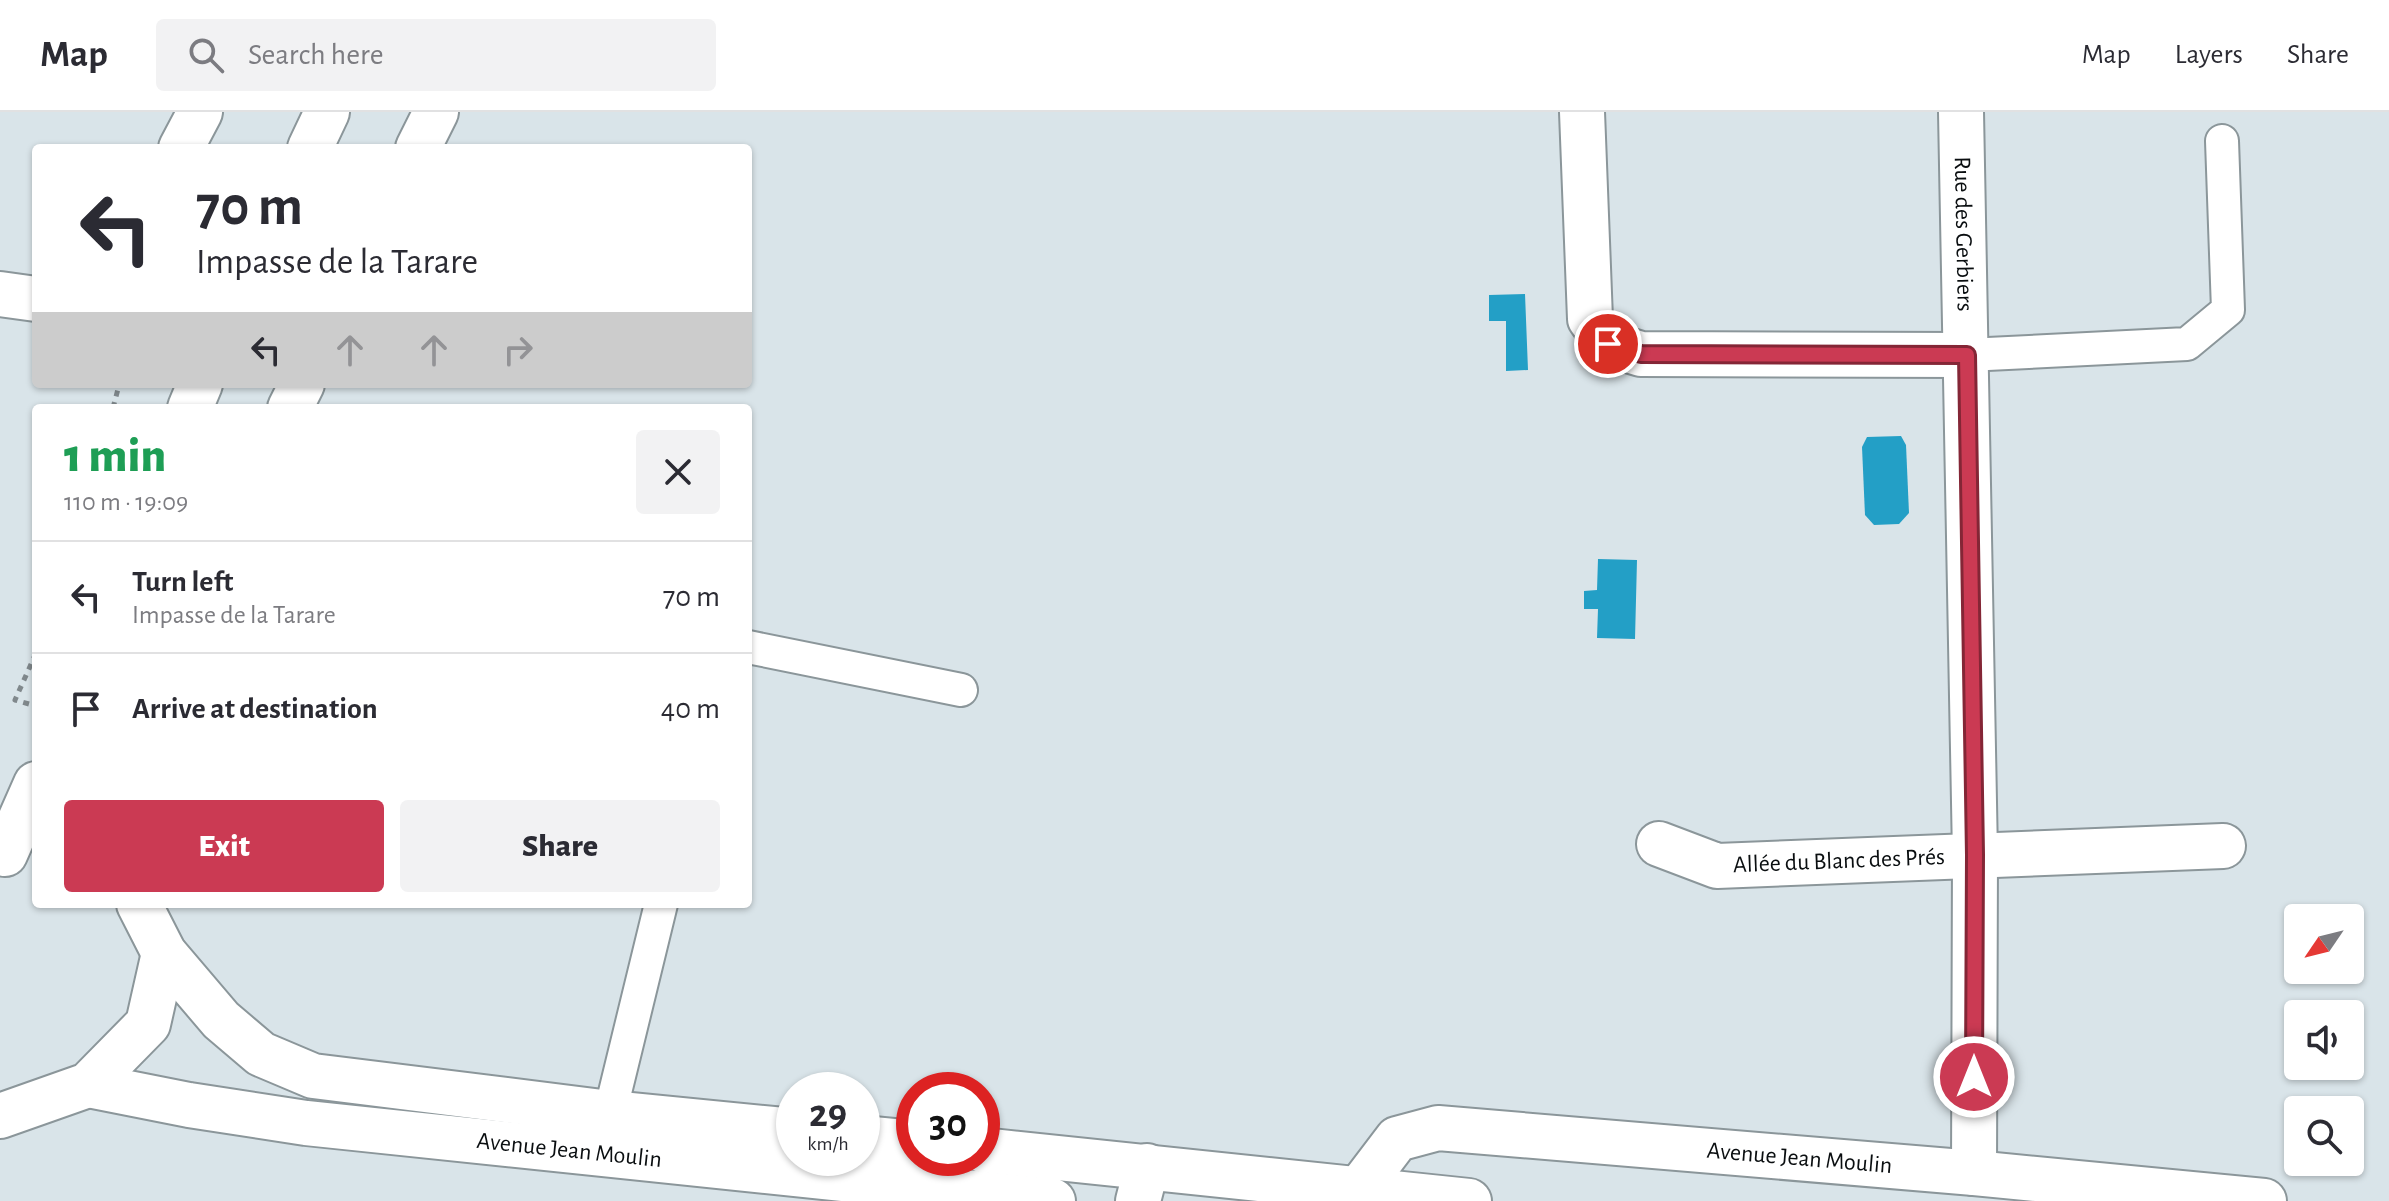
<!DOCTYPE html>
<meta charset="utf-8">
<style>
:root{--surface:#fff;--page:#f2f2f3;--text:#2b2b33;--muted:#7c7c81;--line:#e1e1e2;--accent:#cb3a53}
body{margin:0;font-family:"Alegreya Sans",sans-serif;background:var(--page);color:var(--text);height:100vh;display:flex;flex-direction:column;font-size:30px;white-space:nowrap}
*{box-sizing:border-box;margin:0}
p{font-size:26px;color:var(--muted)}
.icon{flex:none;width:44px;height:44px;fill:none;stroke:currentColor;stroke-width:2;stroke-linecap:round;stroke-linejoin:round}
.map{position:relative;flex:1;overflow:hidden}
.drawer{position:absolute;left:32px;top:292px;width:720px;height:504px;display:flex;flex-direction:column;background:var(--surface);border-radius:8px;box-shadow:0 2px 6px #0004}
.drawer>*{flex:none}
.guide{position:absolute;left:32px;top:32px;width:720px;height:244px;border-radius:8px;box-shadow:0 2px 6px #0004;background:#fff;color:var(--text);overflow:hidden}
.needle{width:52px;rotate:235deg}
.fabs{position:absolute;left:2284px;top:792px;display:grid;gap:16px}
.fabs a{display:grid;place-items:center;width:80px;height:80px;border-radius:8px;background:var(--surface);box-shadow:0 2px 6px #0004;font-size:40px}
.speed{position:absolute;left:776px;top:960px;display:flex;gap:16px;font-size:40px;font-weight:700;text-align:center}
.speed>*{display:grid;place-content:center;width:104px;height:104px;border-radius:50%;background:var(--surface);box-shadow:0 2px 6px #0004;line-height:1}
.speed small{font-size:20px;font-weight:400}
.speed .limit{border:12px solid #d22;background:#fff;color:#111}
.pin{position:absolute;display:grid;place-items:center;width:68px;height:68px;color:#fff;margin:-34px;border:4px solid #fff;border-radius:50%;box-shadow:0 2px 8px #0007}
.me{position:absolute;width:88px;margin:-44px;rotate:0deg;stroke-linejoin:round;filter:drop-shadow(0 0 6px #0008)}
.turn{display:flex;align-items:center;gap:28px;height:168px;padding:0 32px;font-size:36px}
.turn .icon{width:104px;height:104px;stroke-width:2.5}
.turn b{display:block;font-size:56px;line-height:68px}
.lanes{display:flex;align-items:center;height:76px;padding:0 32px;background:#0003;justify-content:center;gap:40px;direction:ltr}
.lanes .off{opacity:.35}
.round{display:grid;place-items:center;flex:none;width:84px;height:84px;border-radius:8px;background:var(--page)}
.head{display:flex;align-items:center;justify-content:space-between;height:136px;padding:0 32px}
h1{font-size:48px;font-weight:800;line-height:60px;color:#1e9e55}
.primary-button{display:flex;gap:16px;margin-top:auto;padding:16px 32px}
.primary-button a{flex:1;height:92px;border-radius:8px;background:var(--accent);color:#fff;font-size:32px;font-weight:800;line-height:92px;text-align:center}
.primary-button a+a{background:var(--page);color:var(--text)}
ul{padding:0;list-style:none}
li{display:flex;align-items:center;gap:24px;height:112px;padding:0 32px;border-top:2px solid var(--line)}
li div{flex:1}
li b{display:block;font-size:30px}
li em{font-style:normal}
header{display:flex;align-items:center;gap:48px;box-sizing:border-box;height:112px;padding:0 40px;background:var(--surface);border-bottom:2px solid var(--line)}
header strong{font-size:38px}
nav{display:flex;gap:44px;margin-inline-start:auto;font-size:28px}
.search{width:560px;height:72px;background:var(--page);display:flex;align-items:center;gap:20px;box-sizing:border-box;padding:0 28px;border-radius:8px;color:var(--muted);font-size:30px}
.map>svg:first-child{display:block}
</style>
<header>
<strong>Map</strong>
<div class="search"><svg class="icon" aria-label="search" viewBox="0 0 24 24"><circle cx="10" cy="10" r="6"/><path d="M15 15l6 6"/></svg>Search here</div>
<nav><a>Map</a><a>Layers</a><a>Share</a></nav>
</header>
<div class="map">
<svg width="2389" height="1089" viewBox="0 0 2389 1089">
<rect width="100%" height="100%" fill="#d9e4e9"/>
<g fill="#239fc6">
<polygon points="1525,182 1528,258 1506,259 1506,209 1489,209 1489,183"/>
<polygon points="1901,324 1906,333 1909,401 1899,412 1874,413 1865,403 1862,335 1867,325"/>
<polygon points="1598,447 1637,448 1635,527 1597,526 1598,497 1584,497 1584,479 1597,478"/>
</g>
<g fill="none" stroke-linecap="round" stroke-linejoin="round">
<g stroke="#8b969a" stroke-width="36">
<g id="lane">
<polyline points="1967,243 2187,232 2228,198 2222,29"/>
<polyline points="748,535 961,578"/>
<polyline points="610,1001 661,792"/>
</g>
</g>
<g stroke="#8b969a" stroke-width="48">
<g id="street">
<polyline points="1582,0 1590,207 1608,232 1641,242 1967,243"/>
<path id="s1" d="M1961 0 1975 743 1974 1061"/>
<polyline points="181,36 200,0"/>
<polyline points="0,182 36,187"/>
<path id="s2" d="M1659 732 1717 754 2223 734"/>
<path id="s3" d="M1359 1077 1397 1027 1438 1016 1974 1061 2264 1089"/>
<polyline points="1138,1089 1147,1054"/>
</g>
</g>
<g stroke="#8b969a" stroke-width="48">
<g id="secondary">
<polyline points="310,36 327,0"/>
<polyline points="418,36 436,0"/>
<polyline points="190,296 200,272"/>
<polyline points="290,296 302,272"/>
<polyline points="5,742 36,672"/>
<polyline points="139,792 164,841 221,908 261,942 313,964 610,1001 794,1019"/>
<path id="s4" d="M88 973 189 993 306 1011 1053 1089"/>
<polyline points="0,1004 88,973 148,912 164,841"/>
<polyline points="862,1026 914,1031"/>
<polyline points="982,1038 1469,1089"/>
</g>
</g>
<g stroke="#80888c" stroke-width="5" stroke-dasharray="6 6" stroke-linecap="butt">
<polyline points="113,296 118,277 116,272"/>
<polyline points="36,541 15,588 36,594"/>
</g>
<use href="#lane" stroke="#fff" stroke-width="32"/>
<use href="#street" stroke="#fff" stroke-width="44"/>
<use href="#secondary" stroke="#fff" stroke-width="44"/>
</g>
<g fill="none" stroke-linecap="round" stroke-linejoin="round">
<g stroke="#842636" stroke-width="20">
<polyline id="route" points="1608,232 1641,242 1967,243 1975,743 1974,965"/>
</g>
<use href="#route" stroke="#cb3a53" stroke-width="14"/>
</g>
<g text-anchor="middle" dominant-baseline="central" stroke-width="6" stroke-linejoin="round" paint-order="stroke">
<g font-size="24" fill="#0a0e10" stroke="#d9e4e9">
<text stroke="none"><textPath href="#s1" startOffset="122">Rue des Gerbiers</textPath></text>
<text stroke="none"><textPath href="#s2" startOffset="184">Allée du Blanc des Prés</textPath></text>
<text stroke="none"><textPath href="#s4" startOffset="486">Avenue Jean Moulin</textPath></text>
<text stroke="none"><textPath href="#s3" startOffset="468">Avenue Jean Moulin</textPath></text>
</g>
</g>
</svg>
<div class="fabs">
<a><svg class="needle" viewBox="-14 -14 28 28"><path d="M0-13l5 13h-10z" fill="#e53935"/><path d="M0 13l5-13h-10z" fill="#7c7c81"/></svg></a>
<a><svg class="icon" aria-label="sound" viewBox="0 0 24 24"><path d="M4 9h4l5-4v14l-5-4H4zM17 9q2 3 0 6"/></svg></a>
<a><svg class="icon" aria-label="search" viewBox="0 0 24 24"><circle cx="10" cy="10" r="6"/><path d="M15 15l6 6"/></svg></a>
</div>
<div class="speed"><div>29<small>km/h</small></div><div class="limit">30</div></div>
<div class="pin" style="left:1608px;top:232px;background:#d93025"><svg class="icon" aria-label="arrive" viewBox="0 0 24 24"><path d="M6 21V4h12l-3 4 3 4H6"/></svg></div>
<svg class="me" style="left:1974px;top:965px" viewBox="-20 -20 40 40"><circle r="17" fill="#cb3a53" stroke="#fff" stroke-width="3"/><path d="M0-11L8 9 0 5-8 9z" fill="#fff"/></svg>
<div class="guide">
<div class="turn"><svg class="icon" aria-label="left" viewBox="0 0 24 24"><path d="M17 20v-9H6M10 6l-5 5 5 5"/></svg><div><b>70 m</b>Impasse de la Tarare</div></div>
<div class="lanes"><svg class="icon" aria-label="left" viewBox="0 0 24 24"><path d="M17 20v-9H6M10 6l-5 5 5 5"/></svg><svg class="icon off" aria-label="ahead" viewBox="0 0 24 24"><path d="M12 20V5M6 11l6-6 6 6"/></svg><svg class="icon off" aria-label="ahead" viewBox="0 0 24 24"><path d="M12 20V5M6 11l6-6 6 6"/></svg><svg class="icon off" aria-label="right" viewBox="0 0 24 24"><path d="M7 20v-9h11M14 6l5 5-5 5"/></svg></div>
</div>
<section class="drawer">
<div class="head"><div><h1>1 min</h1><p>110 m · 19:09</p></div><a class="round"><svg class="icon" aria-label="close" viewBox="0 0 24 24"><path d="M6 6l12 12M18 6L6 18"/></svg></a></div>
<ul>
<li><svg class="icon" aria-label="left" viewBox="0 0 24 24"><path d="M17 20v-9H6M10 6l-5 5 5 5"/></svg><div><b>Turn left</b><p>Impasse de la Tarare</p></div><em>70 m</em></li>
<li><svg class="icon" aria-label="arrive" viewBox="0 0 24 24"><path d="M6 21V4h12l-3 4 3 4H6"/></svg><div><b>Arrive at destination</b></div><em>40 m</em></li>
</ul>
<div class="primary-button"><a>Exit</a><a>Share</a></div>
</section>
</div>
